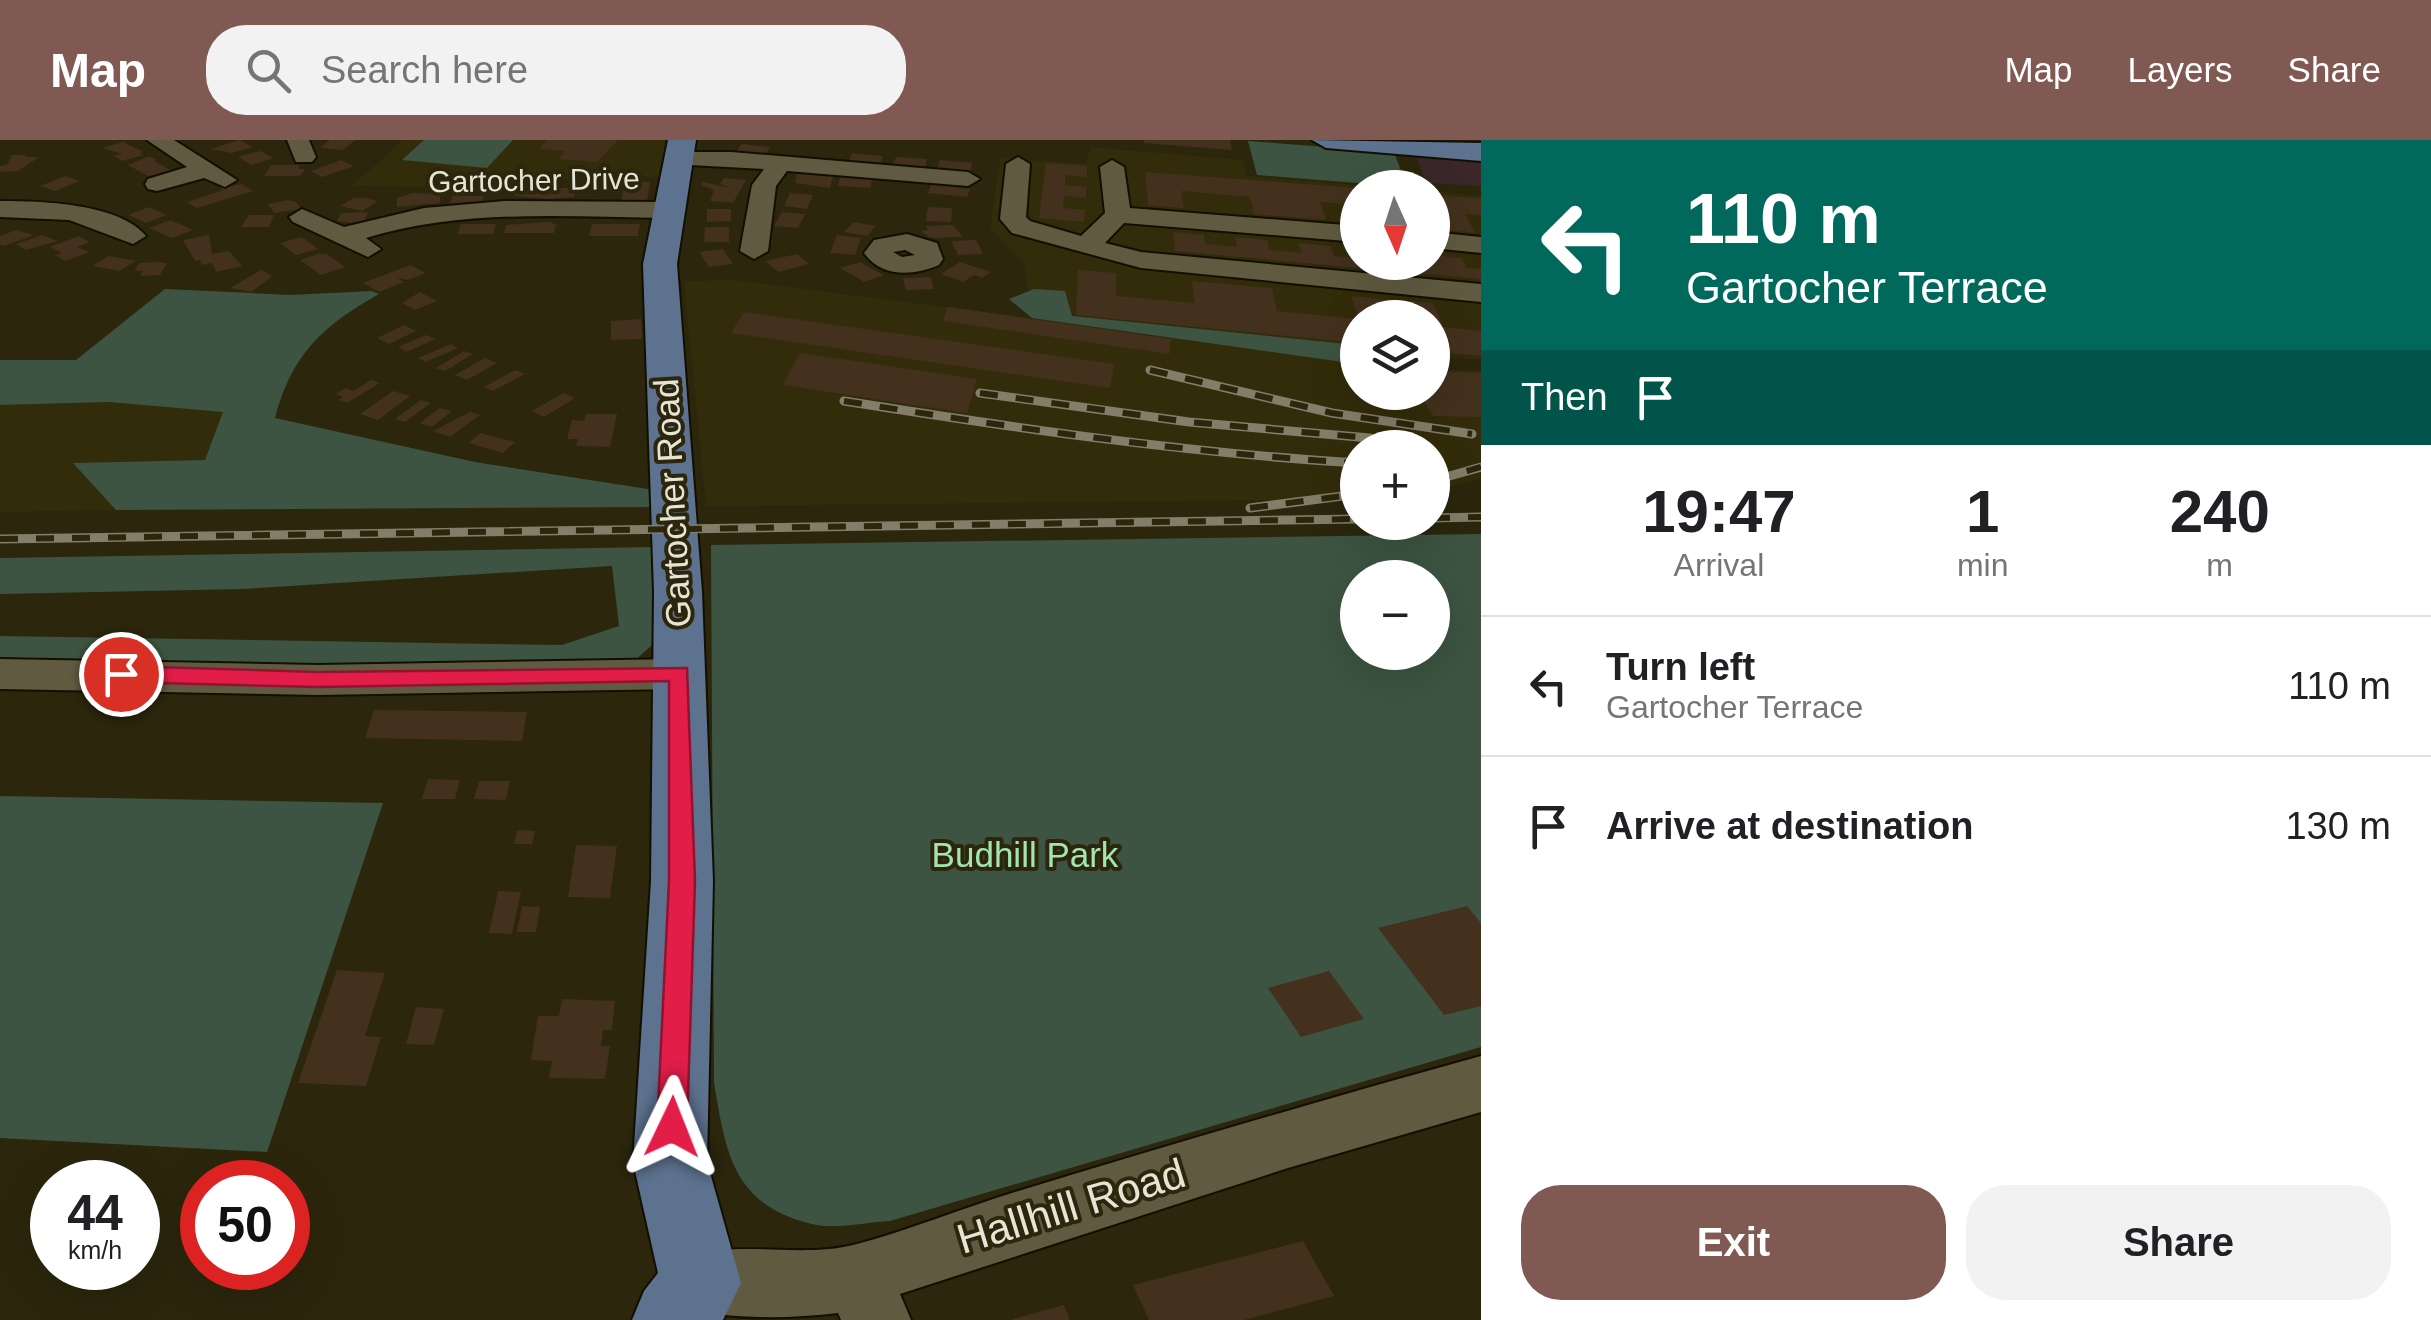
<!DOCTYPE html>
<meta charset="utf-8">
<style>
:root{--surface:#fff;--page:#f2f2f2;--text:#202124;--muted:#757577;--line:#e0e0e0;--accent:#7f5952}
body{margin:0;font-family:Arial,sans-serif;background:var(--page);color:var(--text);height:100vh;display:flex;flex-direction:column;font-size:38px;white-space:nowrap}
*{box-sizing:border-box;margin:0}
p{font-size:32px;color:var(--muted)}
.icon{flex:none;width:55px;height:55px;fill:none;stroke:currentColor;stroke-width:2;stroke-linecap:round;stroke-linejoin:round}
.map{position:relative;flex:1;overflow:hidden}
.sheet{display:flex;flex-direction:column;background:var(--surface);width:950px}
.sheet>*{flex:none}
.top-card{background:#00695c;color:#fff;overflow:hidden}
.needle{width:65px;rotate:177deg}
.buttons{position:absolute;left:1340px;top:30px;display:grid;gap:20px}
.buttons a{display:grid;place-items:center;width:110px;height:110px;border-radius:50%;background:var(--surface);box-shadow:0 10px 40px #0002;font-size:50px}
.speed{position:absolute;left:30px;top:1020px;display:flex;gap:20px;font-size:50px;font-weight:700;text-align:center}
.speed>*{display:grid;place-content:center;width:130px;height:130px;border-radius:50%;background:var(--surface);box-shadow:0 10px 40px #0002;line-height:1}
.speed small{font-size:25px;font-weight:400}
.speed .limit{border:15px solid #d22;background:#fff;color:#111}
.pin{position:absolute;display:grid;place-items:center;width:85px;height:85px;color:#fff;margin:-42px;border:5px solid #fff;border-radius:50%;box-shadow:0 2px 10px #0007}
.me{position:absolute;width:110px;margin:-55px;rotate:2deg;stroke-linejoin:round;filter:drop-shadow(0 0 8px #0008)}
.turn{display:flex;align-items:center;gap:35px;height:210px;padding:0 40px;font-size:45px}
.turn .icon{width:130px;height:130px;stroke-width:2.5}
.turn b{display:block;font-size:70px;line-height:85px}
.then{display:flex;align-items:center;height:95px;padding:0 40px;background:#0003;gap:20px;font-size:38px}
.eta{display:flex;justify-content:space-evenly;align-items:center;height:170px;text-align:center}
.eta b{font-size:60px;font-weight:600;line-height:70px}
.cta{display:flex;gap:20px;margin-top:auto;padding:20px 40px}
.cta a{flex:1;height:115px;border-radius:40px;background:var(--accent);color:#fff;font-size:40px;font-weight:600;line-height:115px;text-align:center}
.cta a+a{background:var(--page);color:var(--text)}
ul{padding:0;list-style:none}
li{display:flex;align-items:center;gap:30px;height:140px;padding:0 40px;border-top:2px solid var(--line)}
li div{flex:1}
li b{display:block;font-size:38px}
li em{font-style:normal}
header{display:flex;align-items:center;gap:60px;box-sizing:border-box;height:140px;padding:0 50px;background:var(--accent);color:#fff}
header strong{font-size:48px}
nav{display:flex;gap:55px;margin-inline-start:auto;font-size:35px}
.search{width:700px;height:90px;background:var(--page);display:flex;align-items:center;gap:25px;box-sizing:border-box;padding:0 35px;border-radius:40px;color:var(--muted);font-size:38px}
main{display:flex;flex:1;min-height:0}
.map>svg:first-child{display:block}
</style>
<header>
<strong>Map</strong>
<div class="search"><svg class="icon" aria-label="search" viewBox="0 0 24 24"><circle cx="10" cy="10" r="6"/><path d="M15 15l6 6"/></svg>Search here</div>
<nav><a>Map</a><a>Layers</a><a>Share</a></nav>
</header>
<main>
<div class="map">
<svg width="1481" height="1180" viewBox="0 0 1481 1180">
<rect width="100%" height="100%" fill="#2b260c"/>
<polygon fill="#3a272a" points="1415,15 1481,19 1481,46 1427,43"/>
<g fill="#332c0a">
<polygon points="403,0 665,0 662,38 577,29 573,39 513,39 504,48 352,46"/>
<polygon points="1091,7 1243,20 1246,36 1386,47 1358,48 1358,122 1432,122 1433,51 1481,56 1481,220 1433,216 1432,178 1358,178 1357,209 1063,182 1357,224 1358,252 1432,252 1433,229 1481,231 1481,338 1433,351 1432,308 1358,308 1357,359 706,366 684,141 734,140 1032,178 1024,124 990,89 1000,18 1085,24"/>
<polygon points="109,262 223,272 205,320 75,323 116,370 0,372 0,265"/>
</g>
<g fill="#3c5441" fill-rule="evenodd">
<polygon points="424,0 513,0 487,28 402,20"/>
<polygon points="1248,1 1394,12 1407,47 1257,35"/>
<path d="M165 149 290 155 372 151 379 154C323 186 292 213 275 278L475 322 654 350 656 367 116 370 73 323 205 320 223 272 109 262 0 265V220H76Z"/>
<polygon points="1034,149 1065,151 1072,176 1357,205 1357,224 1032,178 1009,159"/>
<path d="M1481 394V907L890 1081C866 1082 834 1090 812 1084 733 1065 726 1014 714 943L711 405ZM1358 438H1432V512H1358Z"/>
<polygon points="652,407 660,498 633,522 0,528 0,496 562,505 619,486 612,426 243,449 0,454 0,418"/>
<polygon points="0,656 383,663 267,1012 0,998"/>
</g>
<g fill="#43311d">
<polygon points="240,0 253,7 231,13 210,9"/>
<polygon points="330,0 355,0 343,10 320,8"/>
<polygon points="547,0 618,0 597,22 558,19 565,11 539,9"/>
<polygon points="1144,0 1230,0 1232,10 1144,3"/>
<polygon points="123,2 144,12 140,13 144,15 122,21 114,16 122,14 102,8"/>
<polygon points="741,4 770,7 766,14 737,12"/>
<polygon points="260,11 274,18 252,25 238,17"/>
<polygon points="852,13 883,16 880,24 849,22"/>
<polygon points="12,15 26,15 24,17 39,17 18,31 0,32 0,26 7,25"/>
<polygon points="149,16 157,20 154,21 174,32 148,36 128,25"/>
<polygon points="896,17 912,18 927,19 925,28 893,25"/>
<polygon points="341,20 354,26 322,37 311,31"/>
<polygon points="940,20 972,23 970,32 937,29"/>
<polygon points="1046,23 1087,26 1087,37 1065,35 1065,45 1086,47 1086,58 1064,56 1063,68 1085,70 1084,82 1039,78"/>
<polygon points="271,25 300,25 298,29 305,29 300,36 264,36"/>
<polygon points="1145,32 1358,48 1358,65 1320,62 1326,80 1254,74 1250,57 1181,51 1184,68 1148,65"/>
<polygon points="797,34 833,36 830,48 795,43"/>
<polygon points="65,36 80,41 55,51 40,46"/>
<polygon points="840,37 856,38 872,40 870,48 838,46"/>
<polygon points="724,38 746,40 733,63 710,61 714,50 701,45 702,42 732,48 720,44"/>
<polygon points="625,42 650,42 647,61 621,61"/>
<polygon points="242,44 253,51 197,68 187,62 223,50 220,48"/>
<polygon points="931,45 939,45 970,49 967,57 928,53"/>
<polygon points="517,48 577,48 574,57 549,59 514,56"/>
<polygon points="412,53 440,54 440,63 397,67 397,58"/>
<polygon points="790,53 813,55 807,69 784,66"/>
<polygon points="1432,55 1481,58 1481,75 1465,74 1475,93 1432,89"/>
<polygon points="453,56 484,56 481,66 449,65"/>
<polygon points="353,58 365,58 378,61 362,71 340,66"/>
<polygon points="288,60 296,62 301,69 274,73 268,64"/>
<polygon points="149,67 167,75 146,83 128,75"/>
<polygon points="928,67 952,68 951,82 926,81"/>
<polygon points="707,69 731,69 731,81 707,82"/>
<polygon points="368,72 363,84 337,81 341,73"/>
<polygon points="782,72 805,74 798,88 774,86"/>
<polygon points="249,75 274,75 269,87 241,87"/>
<polygon points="171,80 193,90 172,98 149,88"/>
<polygon points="550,82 556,85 554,93 504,93 506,85"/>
<polygon points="854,82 876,86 867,96 844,92"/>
<polygon points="461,84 496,84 493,94 457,94"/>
<polygon points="592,84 640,84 638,96 589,96"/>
<polygon points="953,85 963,97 930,98 921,91 928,90 926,86"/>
<polygon points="705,87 729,87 729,102 704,102"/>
<polygon points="16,90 34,95 4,106 0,104 0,96"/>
<polygon points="1173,92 1204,95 1205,104 1237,107 1235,97 1267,100 1269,110 1301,113 1299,103 1331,106 1334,116 1358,118 1358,122 1433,125 1432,115 1462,118 1467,128 1481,129 1481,139 1175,111"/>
<polygon points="42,95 58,101 26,110 16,104"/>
<polygon points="209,95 212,114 229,111 242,126 216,132 212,123 202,125 200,120 195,121 183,100"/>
<polygon points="837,95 861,98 855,115 830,113"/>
<polygon points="79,96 90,102 77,107 90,112 65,121 55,115 62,113 50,107"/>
<polygon points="302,97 318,109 296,115 280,103"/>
<polygon points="976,100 983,114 958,115 951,101"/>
<polygon points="723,109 733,124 709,127 699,112"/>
<polygon points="318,114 327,114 345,127 321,135 300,120"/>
<polygon points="797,114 809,124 778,132 765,121"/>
<polygon points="109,116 136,121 119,131 92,126"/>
<polygon points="860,122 884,135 864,142 840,128"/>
<polygon points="960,122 991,132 982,138 974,135 963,142 941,134"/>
<polygon points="139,123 159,122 167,123 160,135 140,136 143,131 135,131"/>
<polygon points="410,125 426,133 408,140 397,138 404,142 379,152 363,143"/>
<polygon points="261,130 273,136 251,152 230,148"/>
<polygon points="1078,130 1116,133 1116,156 1195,163 1192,141 1272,148 1277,171 1358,179 1358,203 1076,175"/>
<polygon points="931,137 934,149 906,150 903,138"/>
<polygon points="420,152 437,161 415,170 402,163"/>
<polygon points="1351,156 1433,163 1443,187 1481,191 1481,216 1432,211 1432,178 1358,178"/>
<polygon points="948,167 1171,199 1169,214 943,181"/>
<polygon points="744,172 1114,224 1110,248 731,193"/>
<polygon points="641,179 642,199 611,200 611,181"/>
<polygon points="404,185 416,191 389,204 377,198"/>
<polygon points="426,195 435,199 407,212 398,207"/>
<polygon points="451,204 458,208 426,222 418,218"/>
<polygon points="464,211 473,214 445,231 436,228"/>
<polygon points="800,213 977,239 967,273 783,245"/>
<polygon points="485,218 497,223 467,240 455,235"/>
<polygon points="515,230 525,234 493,251 484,247"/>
<polygon points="1432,231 1481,233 1481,277 1433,276 1418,252 1432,252"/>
<polygon points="371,240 380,243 347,263 338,260 343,257 336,254 346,248 353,251"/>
<polygon points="393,251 410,256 378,280 360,274"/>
<polygon points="563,253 575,258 544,277 532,271"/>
<polygon points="421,260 431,263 405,282 395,279"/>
<polygon points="440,268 452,271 432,287 420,283"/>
<polygon points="470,272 480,275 450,297 433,291"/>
<polygon points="586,274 617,274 610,307 576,306 578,299 567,299 572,280 584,281"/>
<polygon points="480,293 515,302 503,313 469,303"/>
<polygon points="374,570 527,572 522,601 365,598"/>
<polygon points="428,639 460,640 455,659 422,659"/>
<polygon points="479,641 510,641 506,660 474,659"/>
<polygon points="517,690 535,691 532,704 514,704"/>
<polygon points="576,705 617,706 610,758 568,757"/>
<polygon points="498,751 521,752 512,794 489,793"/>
<polygon points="522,766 540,767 536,792 517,792"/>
<polygon points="1467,766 1481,783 1481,866 1444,875 1378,788"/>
<polygon points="337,830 385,833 365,896 381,897 366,946 298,943"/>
<polygon points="1329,831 1364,879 1301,897 1268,848"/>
<polygon points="562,859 615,861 612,890 603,890 601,906 610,906 605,939 549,938 552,921 531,920 538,876 559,876"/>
<polygon points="416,867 444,869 434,905 406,904"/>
<polygon points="1303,1101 1334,1156 1244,1180 1149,1180 1133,1145"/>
<polygon points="1064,1165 1070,1180 1013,1180 1013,1179"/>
</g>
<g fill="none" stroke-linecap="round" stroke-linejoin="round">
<g stroke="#130f00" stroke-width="4">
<g id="minor">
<polygon points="147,0 174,0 237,40 225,47 204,38 157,51 148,49 145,44 148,39 187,27"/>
<polygon points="287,0 309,0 316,17 312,22 296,22"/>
<polygon points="679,12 731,12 968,32 980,39 968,46 787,31 776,46 768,111 754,119 740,111 752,45 764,29 671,24 667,19 671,14"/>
<polygon points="1018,17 1030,24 1026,77 1030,81 1081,96 1105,73 1100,27 1112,20 1124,27 1130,68 1358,86 1358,102 1124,83 1105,103 1141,112 1481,144 1481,162 1141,128 1012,93 1000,79 1006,24"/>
<path d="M0 61C40 61 119 63 146 96L133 104 69 80 0 77Z"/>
<path d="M505 61 669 62 682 70 669 78C568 77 464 68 366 98L381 109 368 117 293 82 289 77 302 69 344 87 424 68Z"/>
<polygon points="1432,92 1481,97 1481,113 1432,108"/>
<path d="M907 94 937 103 943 119 939 125C913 136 882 138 864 113L874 100ZM905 110 915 115 902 117 893 112Z"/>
<polygon points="0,519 318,525 680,519 695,523 701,534 695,545 680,549 318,555 0,549"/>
<path d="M1481 916V972L1288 1028 900 1154 911 1180H841L838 1173C787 1179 726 1180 678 1166L668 1143 678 1120C733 1097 799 1120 857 1104 910 1090 963 1068 1015 1052 1170 1005 1325 959 1481 916Z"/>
</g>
</g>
<g stroke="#130f00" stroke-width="4">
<g id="major">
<polygon points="668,0 696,0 677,124 702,452 713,741 707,1022 741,1143 723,1180 632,1180 644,1151 658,1133 633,1022 651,741 654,452 643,124"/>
<polygon points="1312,0 1481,3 1481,21 1326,8"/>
</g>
</g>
<use href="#minor" fill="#605b40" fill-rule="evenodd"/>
<use href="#major" fill="#5d728f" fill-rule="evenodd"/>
<g stroke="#827e69" stroke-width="9">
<g id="rail">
<polyline points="1150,230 1332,273 1472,294"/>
<polyline points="980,253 1189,282 1370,298"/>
<path d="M844 261C1015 288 1185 313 1358 323"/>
<polyline points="1432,341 1481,327"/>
<polyline points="1250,368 1358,354"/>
<polyline points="1432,378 1481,377"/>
<polyline points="0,399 1358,379"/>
</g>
</g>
<use href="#rail" stroke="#2b260c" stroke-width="6" stroke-dasharray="18" stroke-linecap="butt"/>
</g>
<polygon fill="#e11d48" stroke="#92132f" stroke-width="2.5" points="121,526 318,532 687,528 695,741 687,987 683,997 672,1001 661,997 657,987 669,741 669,541 318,547 121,542 110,534"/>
<g text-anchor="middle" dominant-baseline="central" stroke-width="8" stroke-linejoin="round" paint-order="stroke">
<g font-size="30" fill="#e6e4d5" stroke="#2b260c">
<text transform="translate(534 40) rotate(-1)">Gartocher Drive</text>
</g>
<g font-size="35" fill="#e6e4d5" stroke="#2b260c">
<text transform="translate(672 363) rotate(-93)">Gartocher Road</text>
</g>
<g font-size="35" fill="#a3e5b1" stroke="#2b260c">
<text x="1025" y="714">Budhill Park</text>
</g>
<g font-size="42" fill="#e6e4d5" stroke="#2b260c">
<text transform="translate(1071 1066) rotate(-17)">Hallhill Road</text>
</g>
</g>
</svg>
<div class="buttons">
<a><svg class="needle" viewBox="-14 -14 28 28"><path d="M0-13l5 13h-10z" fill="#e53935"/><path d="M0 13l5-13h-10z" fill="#757577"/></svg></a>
<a><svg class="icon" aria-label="layers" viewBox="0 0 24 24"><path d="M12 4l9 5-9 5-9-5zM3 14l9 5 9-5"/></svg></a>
<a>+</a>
<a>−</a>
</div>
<div class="speed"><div>44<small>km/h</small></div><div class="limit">50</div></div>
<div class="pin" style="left:121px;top:534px;background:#d93025"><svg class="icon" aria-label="arrive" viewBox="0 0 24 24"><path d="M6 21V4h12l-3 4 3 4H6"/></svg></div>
<svg class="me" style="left:672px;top:987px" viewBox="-20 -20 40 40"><path d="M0-17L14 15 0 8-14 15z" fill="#e11d48" stroke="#fff" stroke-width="4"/></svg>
</div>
<section class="sheet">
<div class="top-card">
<div class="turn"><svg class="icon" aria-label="left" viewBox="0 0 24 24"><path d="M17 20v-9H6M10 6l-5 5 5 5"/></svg><div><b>110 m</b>Gartocher Terrace</div></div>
<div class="then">Then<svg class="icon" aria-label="arrive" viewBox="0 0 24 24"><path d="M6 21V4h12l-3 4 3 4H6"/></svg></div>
</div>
<div class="eta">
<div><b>19:47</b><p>Arrival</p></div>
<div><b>1</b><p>min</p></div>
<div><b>240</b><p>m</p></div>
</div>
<ul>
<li><svg class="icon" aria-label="left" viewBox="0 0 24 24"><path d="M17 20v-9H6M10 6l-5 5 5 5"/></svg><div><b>Turn left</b><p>Gartocher Terrace</p></div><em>110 m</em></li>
<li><svg class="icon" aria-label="arrive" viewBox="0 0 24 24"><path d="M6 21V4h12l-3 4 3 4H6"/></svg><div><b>Arrive at destination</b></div><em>130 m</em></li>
</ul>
<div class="cta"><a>Exit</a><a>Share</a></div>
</section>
</main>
